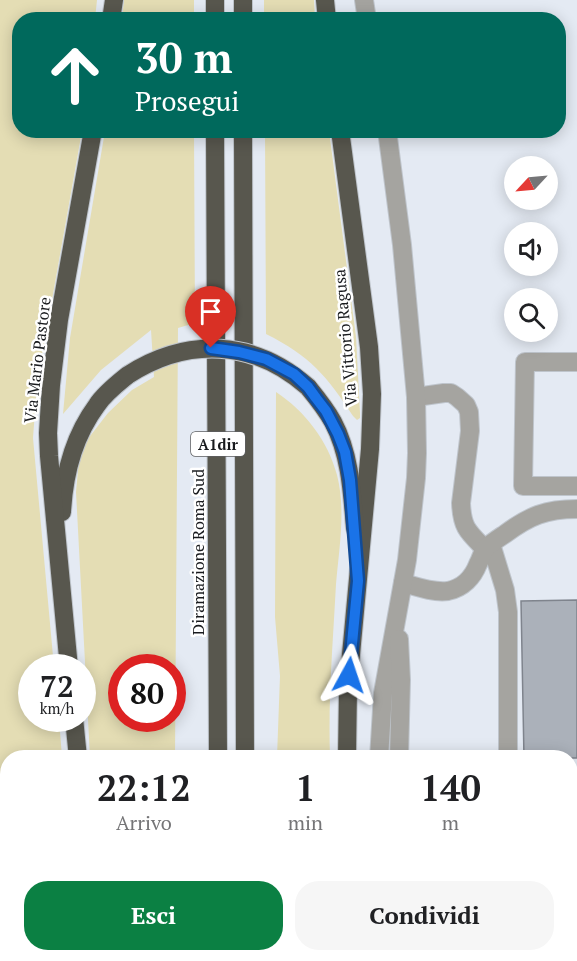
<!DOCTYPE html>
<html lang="it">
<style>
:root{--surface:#fff;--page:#f6f6f6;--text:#202124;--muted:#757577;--accent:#0b8043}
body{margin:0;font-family:"PT Serif",serif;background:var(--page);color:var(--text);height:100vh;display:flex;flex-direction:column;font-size:22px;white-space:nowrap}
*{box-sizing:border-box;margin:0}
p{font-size:20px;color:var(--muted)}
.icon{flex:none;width:33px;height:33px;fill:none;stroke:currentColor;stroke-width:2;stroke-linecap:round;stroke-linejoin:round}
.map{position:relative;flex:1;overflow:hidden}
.sheet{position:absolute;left:0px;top:750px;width:578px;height:212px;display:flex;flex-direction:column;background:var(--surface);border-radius:24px 24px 0 0;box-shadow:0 3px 15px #0003}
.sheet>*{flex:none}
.hud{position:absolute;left:12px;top:12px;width:554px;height:126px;border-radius:24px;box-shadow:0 3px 15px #0003;background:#00695c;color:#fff;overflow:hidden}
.needle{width:39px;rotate:244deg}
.buttons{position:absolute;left:504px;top:156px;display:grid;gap:12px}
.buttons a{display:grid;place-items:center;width:54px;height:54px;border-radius:50%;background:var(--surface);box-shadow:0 3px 15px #0003;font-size:30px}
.speed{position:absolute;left:18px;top:654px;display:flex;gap:12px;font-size:30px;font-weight:700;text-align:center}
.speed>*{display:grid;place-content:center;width:78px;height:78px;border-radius:50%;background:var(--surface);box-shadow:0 3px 15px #0003;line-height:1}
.speed small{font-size:15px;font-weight:400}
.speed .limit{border:9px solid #d22;background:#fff;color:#111}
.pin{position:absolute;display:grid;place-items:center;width:51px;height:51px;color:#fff;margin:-62px -26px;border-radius:50% 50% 50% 0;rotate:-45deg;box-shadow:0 0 6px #0007}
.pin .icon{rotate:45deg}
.me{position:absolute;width:66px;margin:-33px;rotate:5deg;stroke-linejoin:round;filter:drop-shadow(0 0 4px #0008)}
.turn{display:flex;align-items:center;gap:21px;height:126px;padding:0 24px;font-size:27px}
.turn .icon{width:78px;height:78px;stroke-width:2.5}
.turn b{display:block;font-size:42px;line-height:51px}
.eta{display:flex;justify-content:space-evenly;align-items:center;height:102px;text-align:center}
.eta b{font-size:36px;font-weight:700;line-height:42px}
.action{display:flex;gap:12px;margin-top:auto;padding:12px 24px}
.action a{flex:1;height:69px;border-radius:24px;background:var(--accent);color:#fff;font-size:24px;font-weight:700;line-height:69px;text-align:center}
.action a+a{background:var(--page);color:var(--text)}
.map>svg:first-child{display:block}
</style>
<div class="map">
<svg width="577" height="961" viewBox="0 0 577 961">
<rect width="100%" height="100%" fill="#e4eaf3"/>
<g fill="#e4ddb4" fill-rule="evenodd">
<polygon points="0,0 97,0 95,19 20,20 20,130 82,131 37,384 33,438 54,667 32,668 32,718 59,719 62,757 8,758 8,919 0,921"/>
<polygon points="124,0 194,0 194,19 122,19"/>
<polygon points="264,0 314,0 315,19 264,19"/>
<path d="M105 131H194L195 323 178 328 175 757H90L76 492 79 460 87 440 108 413 132 390 154 377 151 330 101 370 63 414 70 338ZM122 668H172V718H122Z"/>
<path d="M265 131H329L356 337 360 413V418L357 420 353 416C327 376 310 356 266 334Z"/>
<path d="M276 392C305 411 328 441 337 475 346 510 339 549 336 584 333 642 328 699 330 757H277L280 676 275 617Z"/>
<polygon points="104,954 153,954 153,961 105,961"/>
<polygon points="274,954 354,954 356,961 274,961"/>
</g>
<polygon fill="#abb1ba" stroke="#7f848d" stroke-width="1.5" points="577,600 577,758 524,758 521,601"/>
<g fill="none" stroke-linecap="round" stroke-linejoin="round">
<g stroke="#bfc5cc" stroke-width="20">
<g id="minor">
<polyline points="364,0 367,20"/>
<polyline points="577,362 525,362 523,486 577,486"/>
<path d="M416 397 444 393H451L457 397 466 405 469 412 470 431 461 503C462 528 468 532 485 549"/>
<polyline points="491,544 505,590 508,612 508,758"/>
<path d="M403 583C417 587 434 593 448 591 463 588 473 577 478 564 481 559 482 552 486 548 491 543 499 538 505 534 529 516 546 509 577 509"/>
<polyline points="379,758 383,693 407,560 416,478 417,453 416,397 402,245 387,130"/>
<polyline points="399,758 401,680 399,639"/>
<polyline points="409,954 411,961"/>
</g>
</g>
<g stroke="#bfc5cc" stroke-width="20">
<g id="highway">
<polyline points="215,0 215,20"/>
<polyline points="243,0 243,20"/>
<polyline points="325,0 327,20"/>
<polyline points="111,20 114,0"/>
<polyline points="215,130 218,758"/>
<polyline points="243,130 245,758"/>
<polyline points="340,130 369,347 372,394 370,449 348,687 347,758"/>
<path d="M308 387C317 398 326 409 333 422 350 454 352 492 355 528"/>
<path d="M62 512C64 474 74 436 97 405 105 393 117 384 128 375"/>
<polyline points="69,668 49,456 48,433 51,385 59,320 93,130"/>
<polyline points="74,718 78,758"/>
<polyline points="94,954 94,961"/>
<polyline points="218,954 218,961"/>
<polyline points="246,954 246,961"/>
<polyline points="374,954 376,961"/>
</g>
</g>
<use href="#minor" stroke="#a5a4a0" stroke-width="18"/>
<use href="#highway" stroke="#58574e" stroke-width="18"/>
<g stroke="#bfc5cc" stroke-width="20" stroke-linecap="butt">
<path id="highway-bridge" d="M128 375C187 337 254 339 308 387"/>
</g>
<use href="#highway-bridge" stroke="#58574e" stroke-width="18"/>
</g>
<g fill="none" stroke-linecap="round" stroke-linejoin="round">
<g stroke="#114b97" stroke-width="15">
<polyline id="route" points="211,348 239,352 266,359 294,374 308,387 316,398 326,411 338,434 345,452 350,480 358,581 349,675"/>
</g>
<use href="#route" stroke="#1a73e8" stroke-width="10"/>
</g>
<g text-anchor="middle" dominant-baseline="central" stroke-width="5" stroke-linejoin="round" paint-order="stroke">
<rect fill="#fff" stroke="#5d5f61" stroke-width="1.5" x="191" y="432" width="54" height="24" rx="4.5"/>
<g font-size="15" font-weight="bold" fill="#181a1d">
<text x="218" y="444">A1dir</text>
</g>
<g font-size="16" fill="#181a1d" stroke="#fff">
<text transform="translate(345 338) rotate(-95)">Via Vittorio Ragusa</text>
<text transform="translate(37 360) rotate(-83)">Via Mario Pastore</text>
<text transform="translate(198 552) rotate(-90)">Diramazione Roma Sud</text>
</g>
</g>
</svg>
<div class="buttons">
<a><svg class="needle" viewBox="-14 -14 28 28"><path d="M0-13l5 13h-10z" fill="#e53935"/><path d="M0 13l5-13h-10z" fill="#757577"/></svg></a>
<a><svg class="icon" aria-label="sound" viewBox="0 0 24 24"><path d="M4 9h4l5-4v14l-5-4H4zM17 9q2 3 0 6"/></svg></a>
<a><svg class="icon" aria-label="search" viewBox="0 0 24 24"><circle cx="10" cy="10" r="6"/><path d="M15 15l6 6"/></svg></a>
</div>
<div class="speed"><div>72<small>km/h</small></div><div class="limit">80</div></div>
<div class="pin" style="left:211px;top:348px;background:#d93025"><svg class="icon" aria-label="arrive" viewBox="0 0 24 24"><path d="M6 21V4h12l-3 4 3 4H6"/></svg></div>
<svg class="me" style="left:349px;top:675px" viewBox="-20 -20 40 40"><path d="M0-17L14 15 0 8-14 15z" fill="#1a73e8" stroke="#fff" stroke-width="4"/></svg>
<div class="hud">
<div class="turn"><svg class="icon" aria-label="ahead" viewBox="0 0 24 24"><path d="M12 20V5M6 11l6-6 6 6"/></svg><div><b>30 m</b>Prosegui</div></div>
</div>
<section class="sheet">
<div class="eta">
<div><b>22:12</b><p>Arrivo</p></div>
<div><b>1</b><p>min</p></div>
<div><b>140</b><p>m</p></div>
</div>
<div class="action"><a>Esci</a><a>Condividi</a></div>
</section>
</div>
